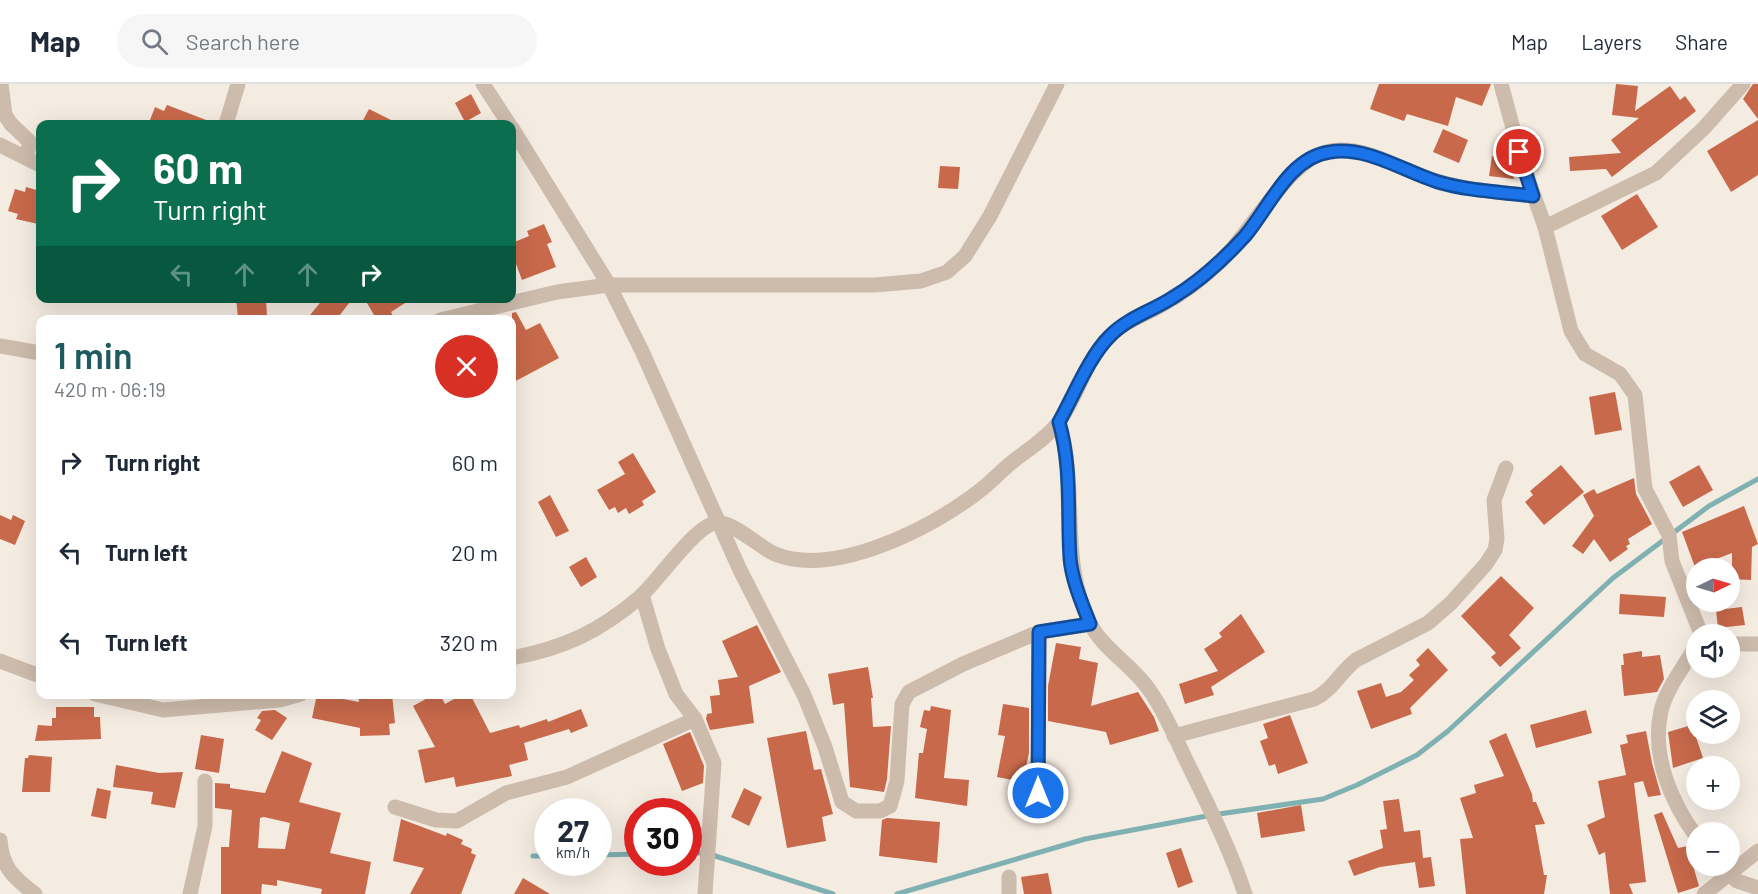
<!DOCTYPE html>
<meta charset="utf-8">
<style>
:root{--surface:#fff;--page:#f6f6f7;--text:#1f2937;--muted:#747a83;--line:#e0e1e3;--accent:#1f5a5e}
body{margin:0;font-family:Barlow,sans-serif;background:var(--page);color:var(--text);height:100vh;display:flex;flex-direction:column;font-size:22px;white-space:nowrap}
*{box-sizing:border-box;margin:0}
p{font-size:20px;color:var(--muted)}
.icon{flex:none;width:33px;height:33px;fill:none;stroke:currentColor;stroke-width:2;stroke-linecap:round;stroke-linejoin:round}
.map{position:relative;flex:1;overflow:hidden}
.side{position:absolute;left:36px;top:231px;width:480px;height:384px;display:flex;flex-direction:column;background:var(--surface);border-radius:12px;box-shadow:0 6px 24px #0002}
.side>*{flex:none}
.guide{position:absolute;left:36px;top:36px;width:480px;height:183px;border-radius:12px;box-shadow:0 6px 24px #0002;background:#0b6e4f;color:#fff;overflow:hidden}
.needle{width:39px;rotate:85deg}
.buttons{position:absolute;left:1686px;top:474px;display:grid;gap:12px}
.buttons a{display:grid;place-items:center;width:54px;height:54px;border-radius:50%;background:var(--surface);box-shadow:0 6px 24px #0002;font-size:30px}
.speed{position:absolute;left:534px;top:714px;display:flex;gap:12px;font-size:30px;font-weight:700;text-align:center}
.speed>*{display:grid;place-content:center;width:78px;height:78px;border-radius:50%;background:var(--surface);box-shadow:0 6px 24px #0002;line-height:1}
.speed small{font-size:15px;font-weight:400}
.speed .limit{border:9px solid #d22;background:#fff;color:#111}
.pin{position:absolute;display:grid;place-items:center;width:51px;height:51px;color:#fff;margin:-26px;border:3px solid #fff;border-radius:50%;box-shadow:0 2px 6px #0007}
.me{position:absolute;width:66px;margin:-33px;rotate:0deg;stroke-linejoin:round;filter:drop-shadow(0 0 4px #0008)}
.turn{display:flex;align-items:center;gap:21px;height:126px;padding:0 18px;font-size:27px}
.turn .icon{width:78px;height:78px;stroke-width:2.5}
.turn b{display:block;font-size:42px;line-height:51px}
.lanes{display:flex;align-items:center;height:57px;padding:0 18px;background:#0003;justify-content:center;gap:30px;direction:ltr}
.lanes .off{opacity:.35}
.round{display:grid;place-items:center;flex:none;width:63px;height:63px;border-radius:32px;background:var(--page)}
.head{display:flex;align-items:center;justify-content:space-between;height:102px;padding:0 18px}
h1{font-size:36px;font-weight:600;line-height:45px;color:var(--accent)}
ul{padding:0;list-style:none}
li{display:flex;align-items:center;gap:18px;height:90px;padding:0 18px}
li div{flex:1}
li b{display:block;font-size:22px}
li em{font-style:normal}
header{display:flex;align-items:center;gap:36px;box-sizing:border-box;height:84px;padding:0 30px;background:var(--surface);border-bottom:2px solid var(--line)}
header strong{font-size:28px}
nav{display:flex;gap:33px;margin-inline-start:auto;font-size:21px}
.search{width:420px;height:54px;background:var(--page);display:flex;align-items:center;gap:15px;box-sizing:border-box;padding:0 21px;border-radius:33px;color:var(--muted);font-size:22px}
.map>svg:first-child{display:block}
</style>
<header>
<strong>Map</strong>
<div class="search"><svg class="icon" aria-label="search" viewBox="0 0 24 24"><circle cx="10" cy="10" r="6"/><path d="M15 15l6 6"/></svg>Search here</div>
<nav><a>Map</a><a>Layers</a><a>Share</a></nav>
</header>
<div class="map">
<svg width="1758" height="810" viewBox="0 0 1758 810">
<rect width="100%" height="100%" fill="#f4ebe1"/>
<g fill="none" stroke-linecap="round" stroke-linejoin="round">
<g stroke="#7fb0b2" stroke-width="5">
<polyline points="688,769 706,769 833,810"/>
<polyline points="598,771 638,770"/>
<polyline points="533,772 548,772"/>
<polyline points="897,810 1085,755 1212,731 1323,715 1357,701 1417,671 1448,647 1613,494 1709,422 1758,395"/>
</g>
</g>
<g fill="#c8694b" fill-rule="evenodd">
<polygon points="1379,0 1491,0 1482,22 1456,13 1448,42 1407,30 1404,37 1370,25"/>
<polygon points="1616,0 1638,2 1635,27 1670,2 1680,16 1685,12 1696,27 1612,93 1606,85 1570,87 1569,73 1621,69 1611,56 1639,34 1612,31"/>
<polygon points="1753,0 1758,0 1758,35 1743,15"/>
<polygon points="471,10 481,29 465,38 455,19"/>
<polygon points="167,21 214,39 213,40 159,40 150,36 155,23 164,27"/>
<polygon points="369,25 399,40 361,40"/>
<polygon points="1758,36 1758,91 1731,108 1707,67"/>
<polygon points="1443,45 1468,56 1459,79 1433,68"/>
<polygon points="1492,72 1511,75 1514,95 1489,92"/>
<polygon points="940,82 960,83 958,105 938,104"/>
<polygon points="26,103 40,107 38,140 16,135 18,130 8,127 15,105 25,108"/>
<polygon points="1637,110 1658,143 1622,166 1601,132"/>
<polygon points="544,140 552,158 547,160 556,183 522,196 512,169 512,159 529,152 527,147"/>
<polygon points="236,214 266,214 267,232 238,234"/>
<polygon points="324,214 353,214 336,236 306,236"/>
<polygon points="364,214 413,214 391,228 395,236 377,236"/>
<polygon points="516,228 526,246 540,239 559,274 512,299 512,229"/>
<polygon points="1615,308 1622,346 1595,351 1589,313"/>
<polygon points="633,369 656,408 642,417 644,421 629,430 626,424 618,429 615,423 609,426 597,406 625,390 618,378"/>
<polygon points="1561,381 1584,408 1544,441 1525,418 1533,411 1530,407"/>
<polygon points="1699,381 1713,406 1683,423 1669,398"/>
<polygon points="1634,394 1636,410 1652,440 1628,455 1630,460 1626,462 1628,465 1610,478 1594,455 1583,470 1572,462 1594,432 1583,411 1594,405 1597,410"/>
<polygon points="550,411 569,447 556,453 538,418"/>
<polygon points="1744,422 1758,460 1752,463 1751,496 1732,495 1732,469 1695,483 1682,448"/>
<polygon points="0,431 11,436 13,431 25,437 15,461 0,455"/>
<polygon points="586,473 597,493 581,503 569,483"/>
<polygon points="1501,492 1534,524 1509,551 1521,564 1500,583 1491,573 1496,569 1461,532"/>
<polygon points="1620,510 1666,513 1664,533 1619,530"/>
<polygon points="1742,523 1745,541 1718,544 1716,526"/>
<polygon points="1241,530 1265,568 1211,603 1214,611 1185,620 1179,600 1218,587 1204,565 1222,553 1219,549"/>
<polygon points="757,541 781,588 749,602 754,639 710,646 706,635 707,630 712,629 710,612 720,611 718,596 738,593 722,557"/>
<polygon points="1056,559 1081,563 1079,575 1098,579 1091,622 1138,608 1154,633 1159,647 1110,661 1106,648 1048,637 1048,602"/>
<polygon points="1428,564 1448,586 1410,624 1412,630 1371,645 1357,607 1381,599 1386,613 1401,608 1414,596 1409,591 1420,581 1416,576"/>
<polygon points="1642,567 1642,573 1660,571 1664,595 1657,608 1624,612 1621,581 1624,581 1623,570"/>
<polygon points="868,583 873,614 871,614 873,643 891,642 887,695 884,708 850,703 844,619 833,621 828,590"/>
<polygon points="317,610 359,618 358,611 392,610 395,639 389,640 390,651 360,652 360,644 312,634"/>
<polygon points="435,610 440,610 445,620 463,610 470,610 490,649 519,641 520,644 547,635 548,638 581,625 588,642 571,649 569,645 524,659 528,676 509,681 512,692 456,703 454,693 425,699 418,666 435,663 413,622"/>
<polygon points="1003,620 1029,624 1029,669 1023,698 997,693 1005,652 998,651"/>
<polygon points="931,622 951,626 944,694 969,696 967,722 915,714 919,669 923,669 927,645 920,643 924,626 930,627"/>
<polygon points="56,623 94,623 94,633 100,633 101,655 35,657 38,641 52,642 52,634 56,634"/>
<polygon points="275,626 287,634 272,656 255,646 261,636 257,634 262,627"/>
<polygon points="1586,626 1592,649 1536,664 1530,641"/>
<polygon points="1290,631 1308,679 1278,690 1275,680 1269,682 1260,657 1268,654 1263,640"/>
<polygon points="1692,641 1703,674 1673,684 1668,648"/>
<polygon points="806,647 814,686 821,685 833,730 822,733 826,757 787,764 767,654"/>
<polygon points="1646,647 1652,679 1661,711 1648,713 1643,697 1634,699 1646,798 1629,800 1633,810 1610,810 1605,768 1599,771 1587,741 1605,733 1598,697 1626,691 1620,661 1628,659 1626,651"/>
<polygon points="690,648 704,682 703,699 682,707 663,660"/>
<polygon points="1506,649 1532,710 1533,718 1536,718 1545,740 1535,741 1544,791 1547,791 1544,810 1466,810 1460,755 1473,754 1460,714 1476,709 1474,701 1504,692 1489,657"/>
<polygon points="201,651 224,655 219,689 195,685"/>
<path d="M282 667 312 679 299 718 341 729 330 769 371 778 365 810H321L322 805 277 796V802L262 800 261 810H221V763H229L232 726 215 724V699L230 700V704L265 709ZM264 733 290 739 285 765 258 764 260 734Z"/>
<polygon points="29,671 52,673 50,708 22,708 25,674 28,674"/>
<polygon points="116,681 159,689 183,688 175,724 151,720 153,708 113,703"/>
<polygon points="97,704 111,707 106,735 91,732"/>
<polygon points="744,704 762,713 749,742 731,733"/>
<polygon points="1399,715 1404,748 1420,746 1423,774 1431,773 1435,802 1419,804 1415,778 1380,783 1354,792 1348,777 1383,764 1380,746 1387,745 1383,717"/>
<polygon points="1301,721 1305,747 1261,754 1257,729"/>
<polygon points="1662,728 1678,764 1693,761 1696,777 1692,778 1699,802 1697,803 1678,809 1654,731"/>
<polygon points="887,734 940,738 937,779 879,772 882,736"/>
<polygon points="401,735 446,752 447,749 463,756 461,760 472,765 471,769 476,771 461,810 410,810 424,784 393,777"/>
<polygon points="1181,764 1193,798 1178,804 1166,769"/>
<polygon points="1048,789 1052,810 1024,810 1021,793"/>
<polygon points="523,794 550,810 514,810"/>
</g>
<g fill="none" stroke-linecap="round" stroke-linejoin="round">
<g stroke="#cdbbac" stroke-width="15">
<polyline points="1,0 5,31 11,40 30,58 26,74"/>
<polyline points="483,0 509,40"/>
<polyline points="1501,0 1523,81 1545,143 1571,247 1585,270 1620,290 1635,311 1645,405 1669,451 1672,477 1701,550"/>
<polyline points="226,40 238,0"/>
<polyline points="512,44 609,201 641,265 740,486 804,611 825,663 842,718 856,727 880,727 890,722 897,697 902,620 909,608 963,580 1039,548 1090,540"/>
<polyline points="0,61 40,81"/>
<polyline points="1545,143 1656,89 1704,44 1743,0"/>
<polyline points="440,236 557,208 609,201 875,201 921,197 947,188 965,172 990,132 1057,0"/>
<polyline points="0,262 40,269"/>
<path d="M1059 338C1079 404 1058 475 1090 539 1103 566 1133 581 1150 607 1165 628 1175 653 1186 676 1207 719 1230 764 1245 810"/>
<polyline points="642,511 658,565 676,610 695,635 714,679 705,810"/>
<polyline points="1730,560 1758,560"/>
<path d="M1696 562C1685 581 1666 605 1661 627 1651 671 1671 718 1696 752"/>
<path d="M512 574C564 564 599 548 640 513 658 497 694 443 715 439 731 435 760 464 775 470 834 494 932 444 978 408 990 399 1000 388 1011 379 1027 366 1046 355 1059 338 1078 311 1086 275 1110 252 1124 238 1141 232 1158 223 1181 211 1205 193 1223 175 1253 145 1288 78 1326 68 1364 58 1404 89 1440 98 1470 107 1502 108 1533 112"/>
<polyline points="0,577 40,592"/>
<polyline points="95,610 163,626 280,616 301,610"/>
<path d="M1174 652 1314 615C1333 606 1340 588 1356 576L1428 539 1451 519 1486 480 1495 466 1497 455 1494 416 1506 384"/>
<polyline points="395,723 436,736 457,737 506,709 567,693 695,635"/>
<polyline points="1038,732 1039,548"/>
<path d="M0 756C2 784 14 794 35 810"/>
<polyline points="1720,782 1737,797 1758,804"/>
<polyline points="190,810 205,742 205,697"/>
<polyline points="1009,810 1009,793"/>
<polyline points="1704,810 1758,767"/>
</g>
</g>
<g fill="none" stroke-linecap="round" stroke-linejoin="round">
<g stroke="#114b97" stroke-width="15">
<path id="route" d="M1038 709 1039 548 1090 540C1082 519 1072 497 1070 474 1067 427 1072 384 1059 338 1073 313 1090 271 1110 252 1127 234 1152 227 1172 214 1199 198 1224 175 1245 152 1269 124 1289 73 1330 68 1367 62 1403 87 1438 98 1469 107 1501 108 1533 112L1519 68"/>
</g>
<use href="#route" stroke="#1a73e8" stroke-width="10"/>
</g>
</svg>
<div class="buttons">
<a><svg class="needle" viewBox="-14 -14 28 28"><path d="M0-13l5 13h-10z" fill="#e53935"/><path d="M0 13l5-13h-10z" fill="#747a83"/></svg></a>
<a><svg class="icon" aria-label="sound" viewBox="0 0 24 24"><path d="M4 9h4l5-4v14l-5-4H4zM17 9q2 3 0 6"/></svg></a>
<a><svg class="icon" aria-label="layers" viewBox="0 0 24 24"><path d="M12 4l9 5-9 5-9-5zM3 14l9 5 9-5"/></svg></a>
<a>+</a>
<a>−</a>
</div>
<div class="speed"><div>27<small>km/h</small></div><div class="limit">30</div></div>
<div class="pin" style="left:1519px;top:68px;background:#d93025"><svg class="icon" aria-label="arrive" viewBox="0 0 24 24"><path d="M6 21V4h12l-3 4 3 4H6"/></svg></div>
<svg class="me" style="left:1038px;top:709px" viewBox="-20 -20 40 40"><circle r="17" fill="#1a73e8" stroke="#fff" stroke-width="3"/><path d="M0-11L8 9 0 5-8 9z" fill="#fff"/></svg>
<div class="guide">
<div class="turn"><svg class="icon" aria-label="right" viewBox="0 0 24 24"><path d="M7 20v-9h11M14 6l5 5-5 5"/></svg><div><b>60 m</b>Turn right</div></div>
<div class="lanes"><svg class="icon off" aria-label="left" viewBox="0 0 24 24"><path d="M17 20v-9H6M10 6l-5 5 5 5"/></svg><svg class="icon off" aria-label="ahead" viewBox="0 0 24 24"><path d="M12 20V5M6 11l6-6 6 6"/></svg><svg class="icon off" aria-label="ahead" viewBox="0 0 24 24"><path d="M12 20V5M6 11l6-6 6 6"/></svg><svg class="icon" aria-label="right" viewBox="0 0 24 24"><path d="M7 20v-9h11M14 6l5 5-5 5"/></svg></div>
</div>
<section class="side">
<div class="head"><div><h1>1 min</h1><p>420 m · 06:19</p></div><a class="round" style="background:#d93025;color:#fff"><svg class="icon" aria-label="close" viewBox="0 0 24 24"><path d="M6 6l12 12M18 6L6 18"/></svg></a></div>
<ul>
<li><svg class="icon" aria-label="right" viewBox="0 0 24 24"><path d="M7 20v-9h11M14 6l5 5-5 5"/></svg><div><b>Turn right</b></div><em>60 m</em></li>
<li><svg class="icon" aria-label="left" viewBox="0 0 24 24"><path d="M17 20v-9H6M10 6l-5 5 5 5"/></svg><div><b>Turn left</b></div><em>20 m</em></li>
<li><svg class="icon" aria-label="left" viewBox="0 0 24 24"><path d="M17 20v-9H6M10 6l-5 5 5 5"/></svg><div><b>Turn left</b></div><em>320 m</em></li>
</ul>
</section>
</div>
